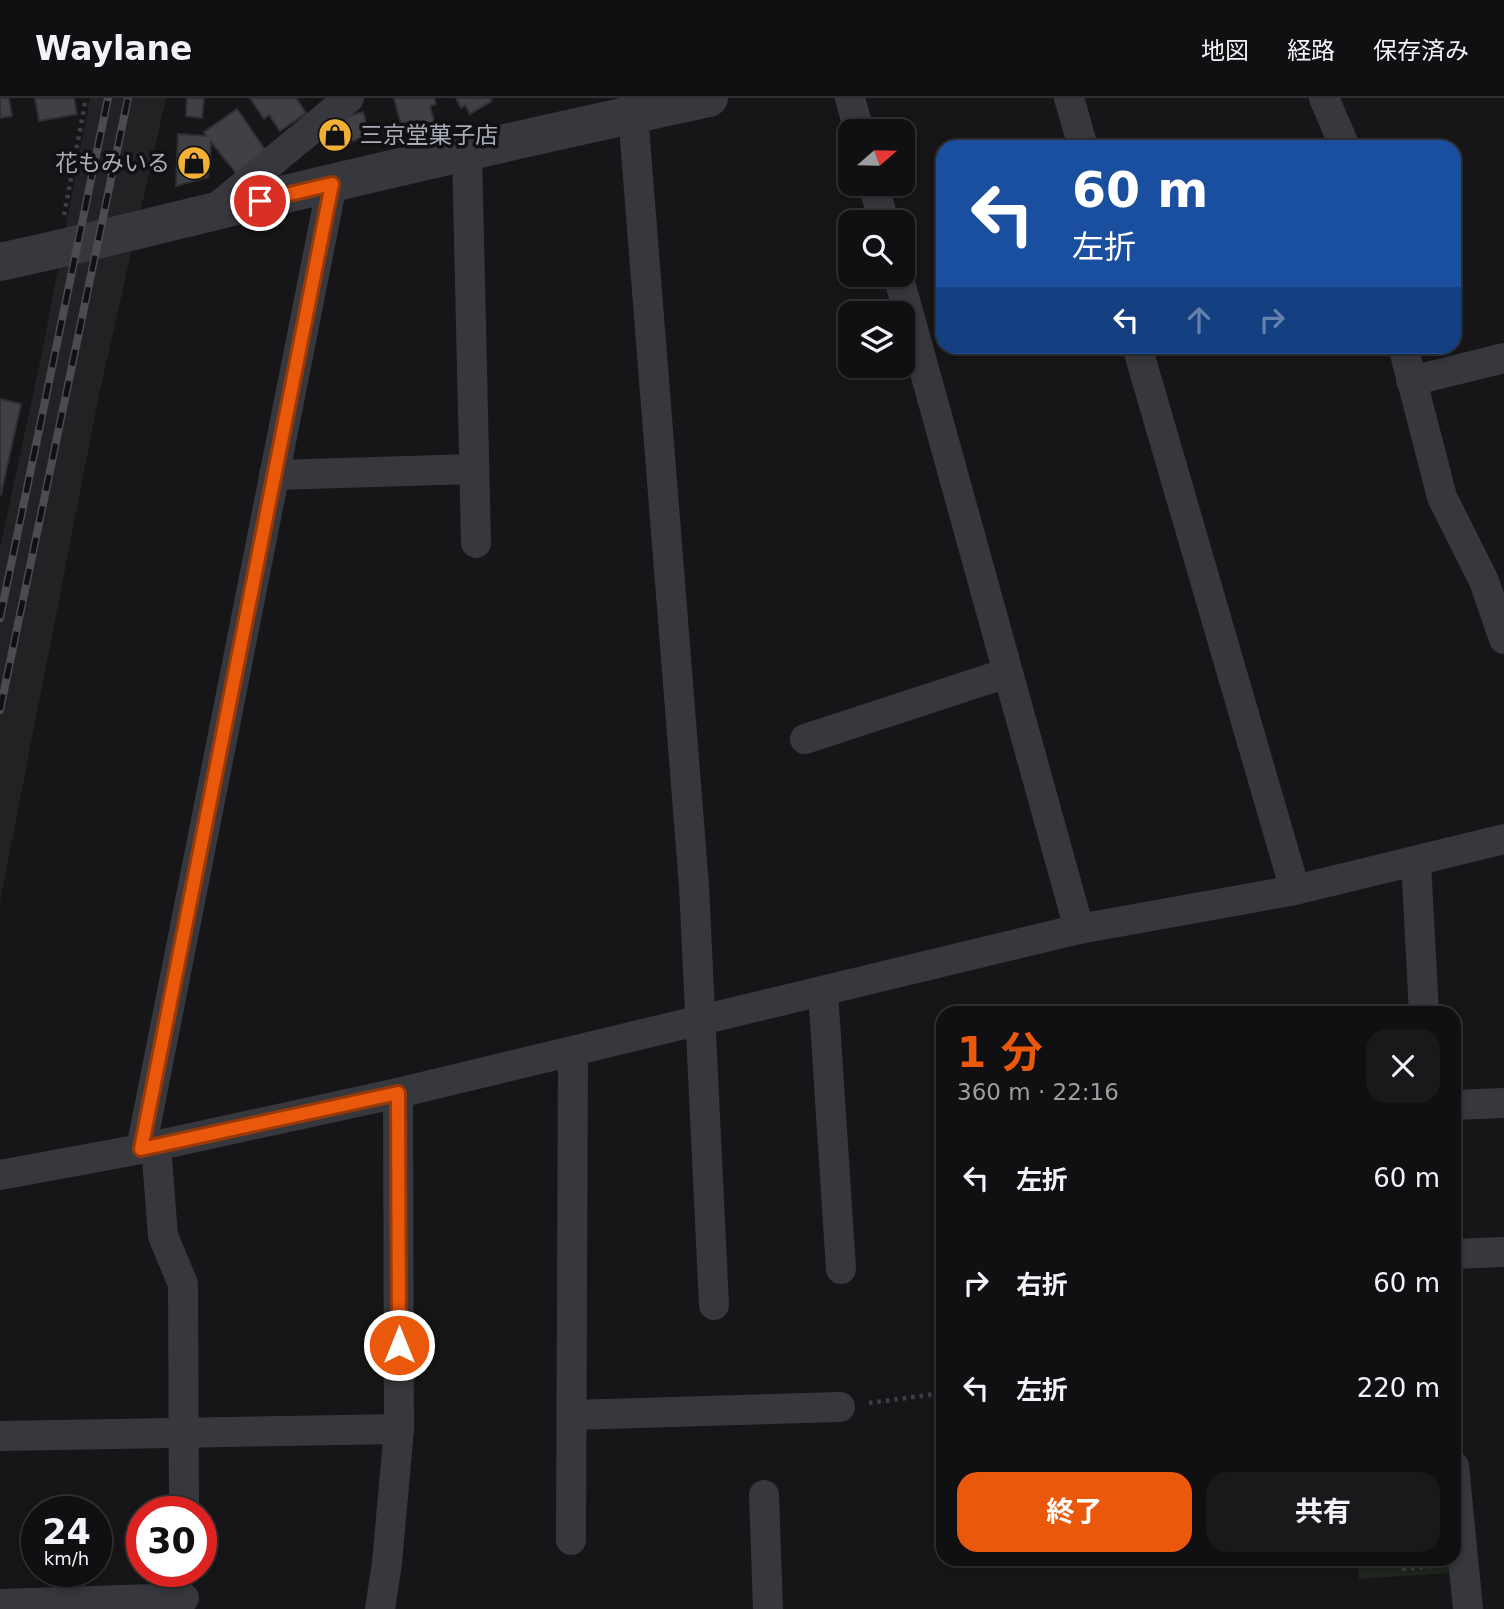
<!DOCTYPE html>
<html lang="ja">
<meta charset="utf-8">
<style>
:root{--surface:#101012;--page:#19191b;--text:#f1f3f6;--muted:#9c9d9f;--line:#303032;--accent:#ea580c}
body{margin:0;font-family:"DejaVu Sans","Noto Sans JP",sans-serif;background:var(--page);color:var(--text);height:100vh;display:flex;flex-direction:column;font-size:26px;white-space:nowrap}
*{box-sizing:border-box;margin:0}
p{font-size:23px;color:var(--muted)}
.icon{flex:none;width:38px;height:38px;fill:none;stroke:currentColor;stroke-width:2;stroke-linecap:round;stroke-linejoin:round}
.map{position:relative;flex:1;overflow:hidden}
.details{position:absolute;left:936px;top:908px;width:525px;height:560px;display:flex;flex-direction:column;background:var(--surface);border-radius:21px;box-shadow:0 4px 10px #0003,0 0 0 2px var(--line)}
.details>*{flex:none}
.top-card{position:absolute;left:936px;top:42px;width:525px;height:214px;border-radius:21px;box-shadow:0 4px 10px #0003,0 0 0 2px var(--line);background:#1a4fa0;color:#fff;overflow:hidden}
.needle{width:46px;rotate:70deg}
.fabs{position:absolute;left:838px;top:21px;display:grid;gap:14px}
.fabs a{display:grid;place-items:center;width:77px;height:77px;border-radius:14px;background:var(--surface);box-shadow:0 4px 10px #0003,0 0 0 2px var(--line);font-size:35px}
.speed{position:absolute;left:21px;top:1398px;display:flex;gap:14px;font-size:35px;font-weight:700;text-align:center}
.speed>*{display:grid;place-content:center;width:91px;height:91px;border-radius:50%;background:var(--surface);box-shadow:0 4px 10px #0003,0 0 0 2px var(--line);line-height:1}
.speed small{font-size:18px;font-weight:400}
.speed .limit{border:10px solid #d22;background:#fff;color:#111}
.pin{position:absolute;display:grid;place-items:center;width:60px;height:60px;color:#fff;margin:-30px;border:4px solid #fff;border-radius:50%;box-shadow:0 2px 7px #0007}
.me{position:absolute;width:77px;margin:-38px;rotate:0deg;stroke-linejoin:round;filter:drop-shadow(0 0 5px #0008)}
.turn{display:flex;align-items:center;gap:24px;height:147px;padding:0 21px;font-size:32px}
.turn .icon{width:91px;height:91px;stroke-width:2.5}
.turn b{display:block;font-size:49px;line-height:60px}
.lanes{display:flex;align-items:center;height:66px;padding:0 21px;background:#0003;justify-content:center;gap:35px;direction:ltr}
.lanes .off{opacity:.35}
.round{display:grid;place-items:center;flex:none;width:74px;height:74px;border-radius:21px;background:var(--page)}
.head{display:flex;align-items:center;justify-content:space-between;height:119px;padding:0 21px}
h1{font-size:42px;font-weight:700;line-height:52px;color:var(--accent)}
.primary-button{display:flex;gap:14px;margin-top:auto;padding:14px 21px}
.primary-button a{flex:1;height:80px;border-radius:21px;background:var(--accent);color:#fff;font-size:28px;font-weight:700;line-height:80px;text-align:center}
.primary-button a+a{background:var(--page);color:var(--text)}
ul{padding:0;list-style:none}
li{display:flex;align-items:center;gap:21px;height:105px;padding:0 21px}
li div{flex:1}
li b{display:block;font-size:26px}
li em{font-style:normal}
header{display:flex;align-items:center;gap:42px;box-sizing:border-box;height:98px;padding:0 35px;background:var(--surface);border-bottom:2px solid var(--line)}
header strong{font-size:33px}
nav{display:flex;gap:38px;margin-inline-start:auto;font-size:24px}
.map>svg:first-child{display:block}
</style>
<header>
<strong>Waylane</strong>
<nav><a>地図</a><a>経路</a><a>保存済み</a></nav>
</header>
<div class="map">
<svg width="1504" height="1511" viewBox="0 0 1504 1511">
<rect width="100%" height="100%" fill="#161618"/>
<polygon fill="#222225" points="90,0 166,0 99,297 0,804 0,450 42,255"/>
<polygon fill="#1e261f" points="1358,1461 1449,1461 1450,1475 1359,1481"/>
<g fill="#404145" stroke="#303034" stroke-width="2">
<polygon points="0,0 9,0 12,18 0,20"/>
<polygon points="35,0 74,0 77,16 39,23"/>
<polygon points="187,0 204,0 202,20 186,18"/>
<polygon points="250,0 296,0 306,15 280,33 269,17 264,21"/>
<polygon points="394,0 434,0 436,6 430,8 435,27 416,32 413,23 401,26"/>
<polygon points="456,0 490,0 492,3 470,16 465,7 461,10"/>
<polygon points="237,11 266,53 237,76 211,44 208,79 176,88 178,36 206,38 204,34"/>
<polygon points="363,14 370,38 333,48 329,32 342,28 340,21"/>
<polygon points="0,301 21,306 1,396 0,395"/>
</g>
<g fill="none" stroke-linecap="round" stroke-linejoin="round">
<g stroke="#3d3f44" stroke-width="4.5" stroke-dasharray="3.5 5" stroke-linecap="butt">
<polyline points="64,117 86,0"/>
<polyline points="869,1305 943,1295"/>
<polyline points="1403,1461 1404,1471 1435,1468"/>
</g>
<g stroke="#37383d" stroke-width="30">
<polyline points="850,0 859,33"/>
<polyline points="1069,0 1083,49"/>
<polyline points="1324,0 1345,49"/>
<polyline points="633,16 694,788 714,1207"/>
<polyline points="467,54 476,445"/>
<polyline points="873,86 884,124"/>
<polyline points="215,111 349,0"/>
<polyline points="898,177 1079,831"/>
<polyline points="1137,248 1295,792"/>
<polyline points="1403,248 1442,399 1484,483 1504,541"/>
<polyline points="1411,283 1504,260"/>
<polyline points="274,377 474,371"/>
<polyline points="805,641 1007,575"/>
<polyline points="1416,763 1424,915"/>
<polyline points="823,893 841,1171"/>
<polyline points="1454,1007 1504,1005"/>
<polyline points="156,1047 163,1138 183,1186 184,1414"/>
<polyline points="141,1051 332,86"/>
<polyline points="0,1077 141,1051 398,995 1079,831 1295,792 1504,741"/>
<polyline points="1454,1156 1504,1154"/>
<polyline points="572,1317 840,1309"/>
<polyline points="0,1338 399,1331"/>
<polyline points="1454,1368 1468,1511"/>
<polyline points="764,1397 768,1511"/>
<polyline points="571,1442 573,954"/>
<polyline points="0,1506 184,1500"/>
<polyline points="380,1511 387,1465 399,1331 398,995"/>
</g>
<path stroke="#37383d" stroke-width="38" d="M0 164C71 149 141 131 212 114 377 73 543 36 709 0"/>
<g stroke="#4a4c52" stroke-width="8">
<g id="rail">
<polyline points="0,520 108,0"/>
<polyline points="0,612 128,0"/>
</g>
</g>
<use href="#rail" stroke="#111113" stroke-width="5" stroke-dasharray="16" stroke-linecap="butt"/>
</g>
<g fill="none" stroke-linecap="round" stroke-linejoin="round">
<g stroke="#983908" stroke-width="18">
<polyline id="route" points="260,103 332,86 141,1051 398,995 399,1247"/>
</g>
<use href="#route" stroke="#ea580c" stroke-width="12"/>
</g>
<defs>
<g id="shop-disc" transform="scale(1.75)"><circle r="9.5" fill="#f2b134" stroke="#111113"/><path d="M-5-2.5h2.3a2.7 3.5 0 0 1 5.4 0H5L5.5 6h-11ZM-1.5-2.5h3a1.5 2.3 0 0 0-3 0Z" fill="#111"/></g>
</defs>
<g fill-rule="evenodd">
<use href="#shop-disc" x="335" y="37"/>
<use href="#shop-disc" x="194" y="65"/>
</g>
<g text-anchor="middle" dominant-baseline="central" stroke-width="7" stroke-linejoin="round" paint-order="stroke">
<g font-size="23" fill="#a8adb8" stroke="#111113" text-anchor="start">
<text x="360" y="37">三京堂菓子店</text>
<text x="170" y="65" text-anchor="end">花もみいる</text>
</g>
</g>
</svg>
<div class="fabs">
<a><svg class="needle" viewBox="-14 -14 28 28"><path d="M0-13l5 13h-10z" fill="#e53935"/><path d="M0 13l5-13h-10z" fill="#9c9d9f"/></svg></a>
<a><svg class="icon" aria-label="search" viewBox="0 0 24 24"><circle cx="10" cy="10" r="6"/><path d="M15 15l6 6"/></svg></a>
<a><svg class="icon" aria-label="layers" viewBox="0 0 24 24"><path d="M12 4l9 5-9 5-9-5zM3 14l9 5 9-5"/></svg></a>
</div>
<div class="speed"><div>24<small>km/h</small></div><div class="limit">30</div></div>
<div class="pin" style="left:260px;top:103px;background:#d93025"><svg class="icon" aria-label="arrive" viewBox="0 0 24 24"><path d="M6 21V4h12l-3 4 3 4H6"/></svg></div>
<svg class="me" style="left:399px;top:1247px" viewBox="-20 -20 40 40"><circle r="17" fill="#ea580c" stroke="#fff" stroke-width="3"/><path d="M0-11L8 9 0 5-8 9z" fill="#fff"/></svg>
<div class="top-card">
<div class="turn"><svg class="icon" aria-label="left" viewBox="0 0 24 24"><path d="M17 20v-9H6M10 6l-5 5 5 5"/></svg><div><b>60 m</b>左折</div></div>
<div class="lanes"><svg class="icon" aria-label="left" viewBox="0 0 24 24"><path d="M17 20v-9H6M10 6l-5 5 5 5"/></svg><svg class="icon off" aria-label="ahead" viewBox="0 0 24 24"><path d="M12 20V5M6 11l6-6 6 6"/></svg><svg class="icon off" aria-label="right" viewBox="0 0 24 24"><path d="M7 20v-9h11M14 6l5 5-5 5"/></svg></div>
</div>
<section class="details">
<div class="head"><div><h1>1 分</h1><p>360 m · 22:16</p></div><a class="round"><svg class="icon" aria-label="close" viewBox="0 0 24 24"><path d="M6 6l12 12M18 6L6 18"/></svg></a></div>
<ul>
<li><svg class="icon" aria-label="left" viewBox="0 0 24 24"><path d="M17 20v-9H6M10 6l-5 5 5 5"/></svg><div><b>左折</b></div><em>60 m</em></li>
<li><svg class="icon" aria-label="right" viewBox="0 0 24 24"><path d="M7 20v-9h11M14 6l5 5-5 5"/></svg><div><b>右折</b></div><em>60 m</em></li>
<li><svg class="icon" aria-label="left" viewBox="0 0 24 24"><path d="M17 20v-9H6M10 6l-5 5 5 5"/></svg><div><b>左折</b></div><em>220 m</em></li>
</ul>
<div class="primary-button"><a>終了</a><a>共有</a></div>
</section>
</div>
